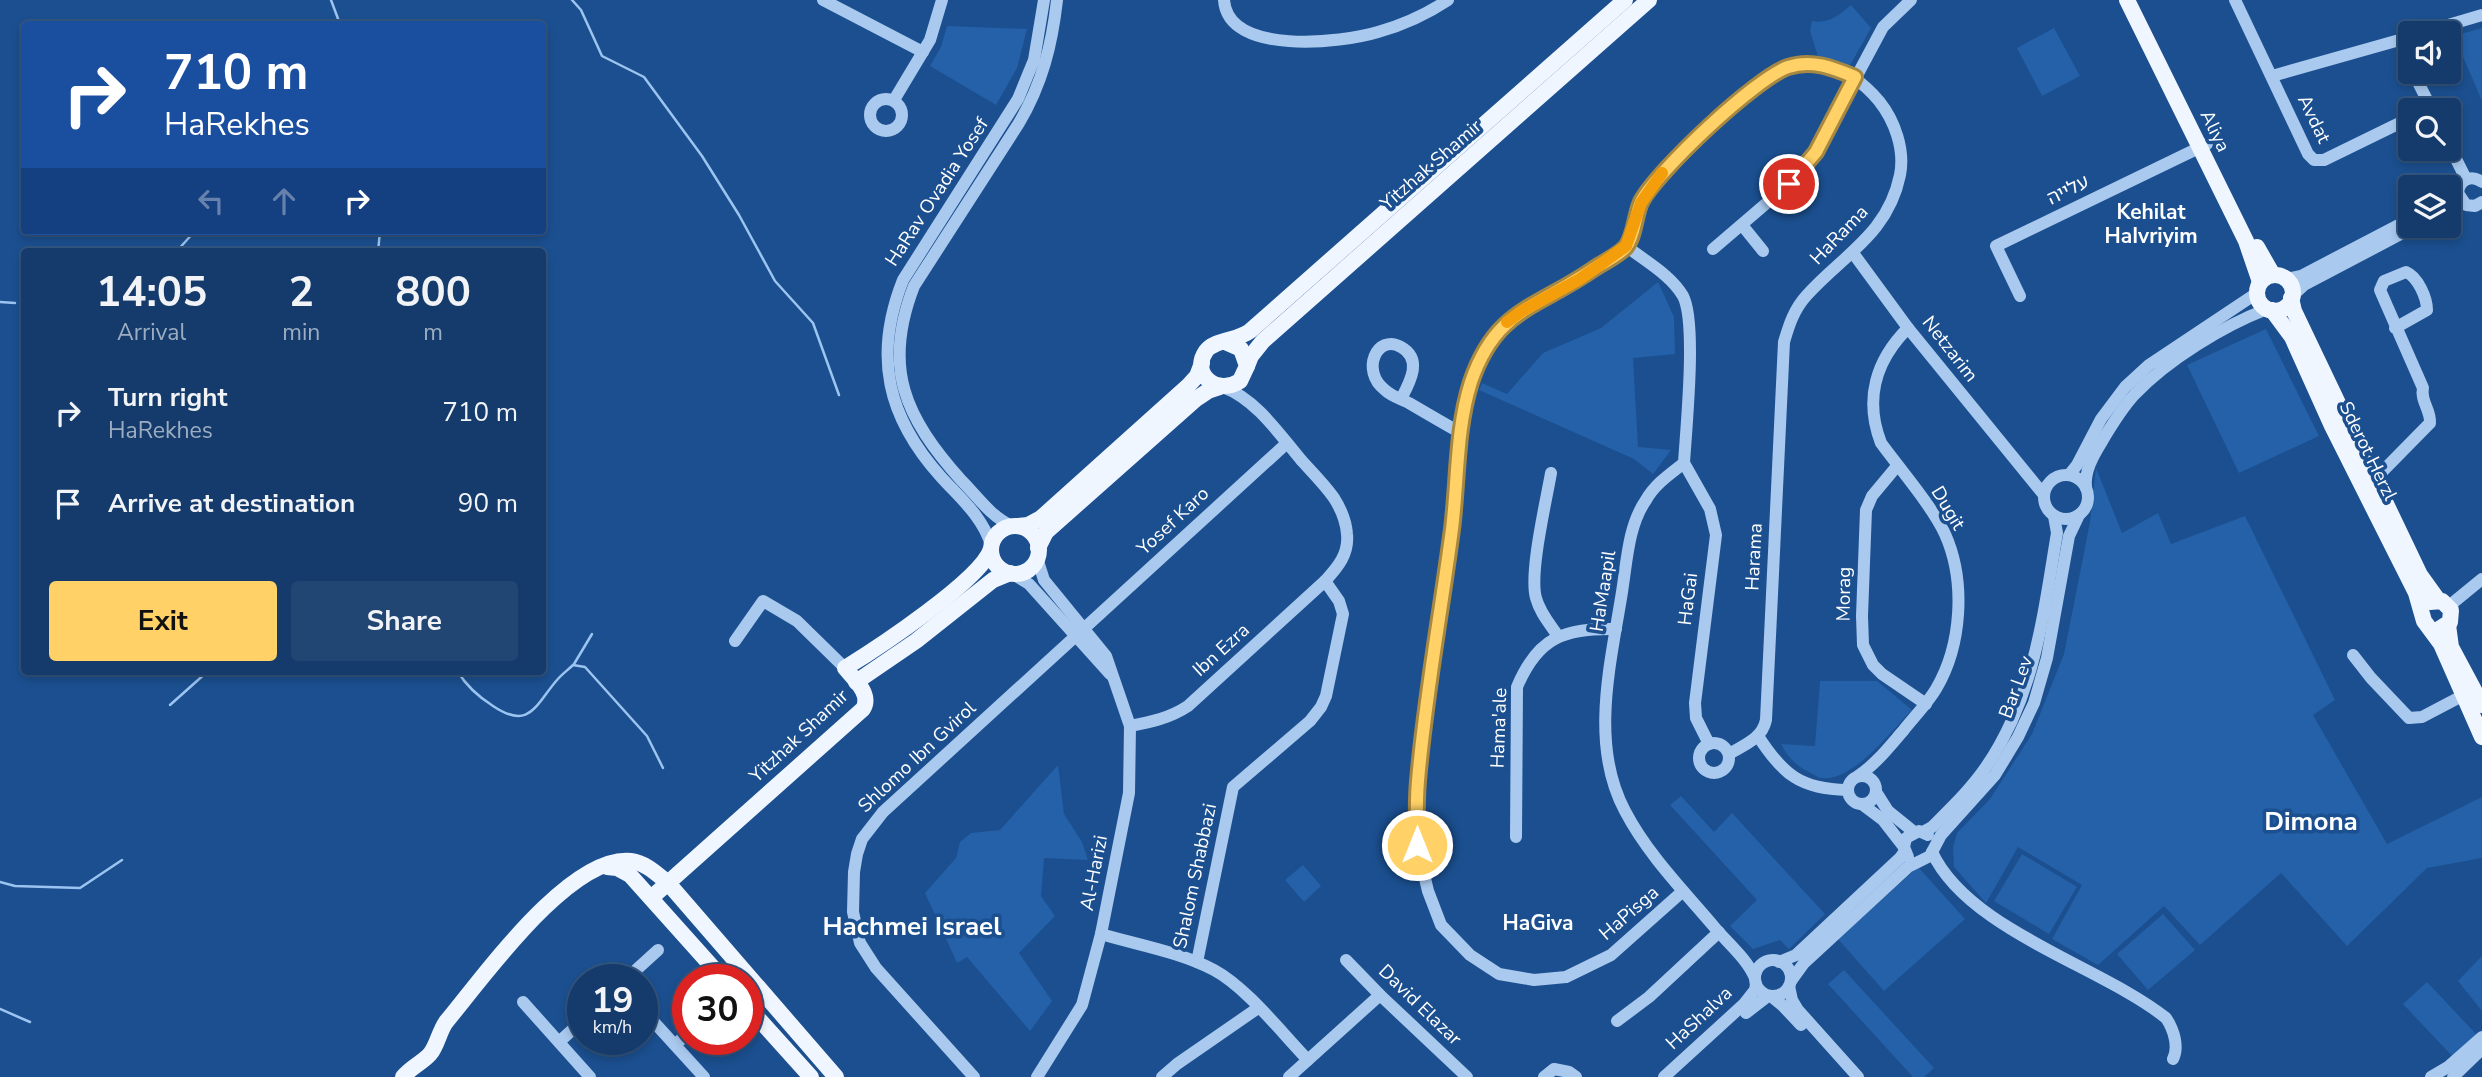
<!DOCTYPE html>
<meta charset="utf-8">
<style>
:root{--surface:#143b6b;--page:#214673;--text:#f1f3f6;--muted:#9dadc1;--line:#33557e;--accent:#ffd166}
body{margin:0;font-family:"Nunito Sans","Noto Sans Hebrew",sans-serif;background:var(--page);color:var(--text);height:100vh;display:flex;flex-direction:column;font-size:26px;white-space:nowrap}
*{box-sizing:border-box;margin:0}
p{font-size:23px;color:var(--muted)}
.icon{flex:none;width:38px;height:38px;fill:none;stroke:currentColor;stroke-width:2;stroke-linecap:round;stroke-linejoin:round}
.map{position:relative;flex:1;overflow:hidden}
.panel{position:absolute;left:21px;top:248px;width:525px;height:427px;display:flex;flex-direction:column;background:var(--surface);border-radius:7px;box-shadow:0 4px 10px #0003,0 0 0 2px var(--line)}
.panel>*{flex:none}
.hud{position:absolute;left:21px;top:21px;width:525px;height:214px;border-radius:7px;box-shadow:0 4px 10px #0003,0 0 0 2px var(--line);background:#1a4fa0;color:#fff;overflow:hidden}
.controls{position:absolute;left:2398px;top:21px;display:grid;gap:14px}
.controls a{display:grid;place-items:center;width:63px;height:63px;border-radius:7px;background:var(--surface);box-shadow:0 4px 10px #0003,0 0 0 2px var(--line);font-size:35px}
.speed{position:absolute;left:567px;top:964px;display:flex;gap:14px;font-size:35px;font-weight:700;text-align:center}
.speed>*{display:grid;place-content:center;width:91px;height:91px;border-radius:50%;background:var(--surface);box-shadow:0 4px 10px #0003,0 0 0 2px var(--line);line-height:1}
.speed small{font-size:18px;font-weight:400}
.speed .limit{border:10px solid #d22;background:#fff;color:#111}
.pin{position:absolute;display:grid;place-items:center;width:60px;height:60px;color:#fff;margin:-30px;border:4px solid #fff;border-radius:50%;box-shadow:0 2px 7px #0007}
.me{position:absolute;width:77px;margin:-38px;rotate:0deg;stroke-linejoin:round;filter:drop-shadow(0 0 5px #0008)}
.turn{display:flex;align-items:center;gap:24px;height:147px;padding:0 28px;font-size:32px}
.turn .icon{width:91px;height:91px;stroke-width:2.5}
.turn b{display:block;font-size:49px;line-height:60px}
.lanes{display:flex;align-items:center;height:66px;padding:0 28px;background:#0003;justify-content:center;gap:35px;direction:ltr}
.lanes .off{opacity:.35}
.eta{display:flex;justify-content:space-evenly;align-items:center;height:119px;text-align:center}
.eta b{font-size:42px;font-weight:700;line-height:49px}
.cta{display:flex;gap:14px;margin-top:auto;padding:14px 28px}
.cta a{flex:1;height:80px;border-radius:7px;background:var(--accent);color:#111;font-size:28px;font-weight:700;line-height:80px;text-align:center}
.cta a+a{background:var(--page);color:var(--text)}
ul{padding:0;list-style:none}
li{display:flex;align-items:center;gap:21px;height:91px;padding:0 28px}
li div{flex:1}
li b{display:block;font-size:26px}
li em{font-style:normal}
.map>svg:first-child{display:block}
</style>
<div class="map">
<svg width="2482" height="1077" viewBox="0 0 2482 1077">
<rect width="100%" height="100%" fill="#1b4f8f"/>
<g fill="#2461a8">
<path d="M1851 5 1871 28 1849 67 1819 60 1810 31 1812 21C1829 24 1838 16 1851 5Z"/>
<polygon points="947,26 1027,29 1017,68 996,105 930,66 941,47"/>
<polygon points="2054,28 2080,76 2042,96 2017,48"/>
<polygon points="2482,28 2482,101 2454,36"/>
<polygon points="1658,282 1674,317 1675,354 1633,358 1638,447 1671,450 1653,474 1634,459 1479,390 1482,383 1507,394 1543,353 1601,328"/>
<polygon points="2266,329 2319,436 2239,473 2187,365"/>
<polygon points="2096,468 2122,533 2158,513 2171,544 2245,516 2335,700 2313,715 2387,844 2482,797 2482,858 2427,868 2347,946 2281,873 2200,945 2164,906 2098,965 2052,939 2082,885 2018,847 1986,903 1954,867 1953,847 1957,833 1990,799 2032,734 2064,654 2090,522"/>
<path d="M1820 681H1877L1912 710C1892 730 1853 782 1822 778 1818 778 1811 773 1807 771 1795 765 1787 756 1781 744L1815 746Z"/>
<polygon points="1058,765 1064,814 1082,842 1088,860 1044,858 1041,896 1055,916 1019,953 1052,1001 1030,1031 967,957 957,963 925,893 956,858 960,842 971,833 1000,830"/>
<polygon points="1681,796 1714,832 1732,813 1825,914 1789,949 1780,940 1753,949 1730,926 1757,900 1670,805"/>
<polygon points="2022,854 2077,887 2049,934 1994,901"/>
<polygon points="1303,865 1321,886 1304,902 1285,880"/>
<polygon points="1918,867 1965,919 1884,991 1838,939"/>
<polygon points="2163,914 2195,950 2148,990 2117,954"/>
<polygon points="2482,956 2482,1011 2458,981"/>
<polygon points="1844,970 1934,1068 1924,1077 1913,1077 1828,984"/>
<polygon points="2427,982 2477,1035 2453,1057 2403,1004"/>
</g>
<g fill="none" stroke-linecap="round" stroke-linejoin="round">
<g stroke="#9cc4f0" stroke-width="2.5">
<polyline points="331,0 340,24"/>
<polyline points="572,0 581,10 602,56 644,77 702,156 739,215 775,281 813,323 839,395"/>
<polyline points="176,252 195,231"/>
<polyline points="378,252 380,231"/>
<polyline points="0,302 15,303"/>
<polyline points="574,664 592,634"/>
<path d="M458 672C467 687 479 697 493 706 530 731 536 704 557 680 562 674 568 670 573 665L585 667 647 736 663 768"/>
<polyline points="170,705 207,672"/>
<polyline points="0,882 15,886 80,888 122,860"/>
<polyline points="0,1009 30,1022"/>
</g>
<g stroke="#a9c9ee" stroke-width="12">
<polyline points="823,0 923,52"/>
<path d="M1224 0C1228 56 1342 43 1378 32 1403 25 1427 14 1448 0"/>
<polyline points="2235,0 2308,154 2314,160 2324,160 2410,118"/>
<polyline points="2421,33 2482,15"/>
<polyline points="2400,41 2410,66"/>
<polyline points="2413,72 2432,110"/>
<polyline points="2272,76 2410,37"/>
<circle cx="886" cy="115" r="16"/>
<polyline points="894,100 930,40 942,0"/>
<polyline points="2448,143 2466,179"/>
<path d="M2482 182C2471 174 2459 180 2458 193L2466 205 2475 206 2482 202"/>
<polyline points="1742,225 1763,251"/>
<path d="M1626 246C1631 232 1634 214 1642 201 1658 171 1686 150 1711 127 1727 112 1744 94 1762 81 1804 50 1848 64 1879 101 1895 121 1905 150 1900 175 1888 234 1843 255 1807 295 1794 309 1789 325 1784 342L1766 720C1762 739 1744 745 1729 754"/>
<polyline points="1626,246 1580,279 1522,311 1504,324 1490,341 1471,384 1461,433 1455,509 1418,782 1417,845 1428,891 1441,925 1470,955 1499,974 1534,980 1566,977 1611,955 1683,891"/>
<path d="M1626 246C1645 261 1671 275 1683 296 1697 322 1686 429 1684 463 1670 474 1655 484 1646 500 1628 526 1627 561 1622 592 1611 662 1589 744 1625 811 1648 855 1684 891 1716 929 1729 944 1747 959 1755 978"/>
<polyline points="1713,249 1789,184 1816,152 1883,27 1911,0"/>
<polyline points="1853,253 1908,328 2044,495"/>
<polyline points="2286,279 2301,276 2410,219"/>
<polyline points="2020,296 1996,246 2207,144"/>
<polyline points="2292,296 2304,285 2416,226"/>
<path d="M1401 399C1410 382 1423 359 1401 347 1377 333 1360 371 1385 390 1391 396 1401 399 1409 403 1426 413 1443 423 1461 433"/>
<polyline points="1684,463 1710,509 1716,535 1695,703 1696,718 1709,744"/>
<polyline points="1897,466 1872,496 1866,510 1862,616 1863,645 1873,665 1882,674 1926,704"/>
<path d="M1551 473C1546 502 1529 573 1536 598 1540 613 1550 624 1558 636"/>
<circle cx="2066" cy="497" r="22"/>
<polyline points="2069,475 2077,465 2101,419 2125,387 2149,365 2257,293"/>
<path d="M2369 485 2430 423C2431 410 2420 401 2423 388L2380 290 2384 281 2406 272C2418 277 2427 298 2427 310L2395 328"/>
<path d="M2086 488C2084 472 2093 456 2101 443 2111 426 2122 408 2135 394 2169 359 2223 326 2267 309"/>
<path d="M1012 526C991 517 977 496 961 480 905 417 882 368 914 286L1019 123C1042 84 1052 45 1057 0"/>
<path d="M991 545C983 517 960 498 941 477 887 417 873 356 903 280L1018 99 1034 60 1044 0"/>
<polyline points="1037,558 1044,580 1106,656 1130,726 1129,793 1101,934 1082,1005 1037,1077"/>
<polyline points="1013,574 1029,584 1110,674"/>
<polyline points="2449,606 2482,579"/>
<polyline points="735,641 763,601 797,621 845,668"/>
<polyline points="2353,655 2371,678 2409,718 2422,717 2462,696"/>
<path d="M1130 726C1151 722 1170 718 1188 706L1325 581C1338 567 1349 554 1347 534 1346 521 1341 509 1334 498 1325 485 1313 473 1302 461 1280 435 1256 399 1223 387"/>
<path d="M1758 736C1783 775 1801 789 1847 790"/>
<circle cx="1714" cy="758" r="15"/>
<circle cx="1862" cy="790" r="14"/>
<path d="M1858 776C1876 764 1889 747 1903 731 1914 717 1927 704 1936 689 1962 645 1966 581 1945 534 1932 506 1900 469 1881 443 1864 399 1876 360 1908 328"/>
<polyline points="1876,792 1888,811 1914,832"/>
<polyline points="1863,805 1883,820 1904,847"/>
<path d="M1923 832 1932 827C1951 808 1971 789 1986 767 2035 695 2043 616 2057 533L2054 516"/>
<path d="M1516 837 1517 687C1538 637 1564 628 1616 629"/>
<path d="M1932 852C1968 930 2101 966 2166 1018 2174 1030 2179 1047 2173 1059"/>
<polyline points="1908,857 1904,847 1906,838 1919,831 1928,835"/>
<path d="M1101 934C1138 945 1180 952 1214 970 1246 987 1282 1033 1308 1060"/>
<polyline points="1346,960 1380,995 1467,1077"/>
<circle cx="1773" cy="978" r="18"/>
<polyline points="1197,962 1233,787 1310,721 1321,707 1326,696 1343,614 1339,601 1325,581"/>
<polyline points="1779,962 1796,955 1900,858 1905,851"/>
<polyline points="625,980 658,950"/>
<polyline points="1791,981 1804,963 1908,867 1930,856 1941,835 1995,775 2018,737 2034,703 2047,658 2069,536 2079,515"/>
<polyline points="1789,986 1792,1000 1798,1010 1858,1077"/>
<polyline points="1771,996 1782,1005 1801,1025"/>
<polyline points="523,1002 590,1077"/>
<polyline points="642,1009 704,1077"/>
<polyline points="1746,1013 1768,996"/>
<polyline points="1617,1021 1649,997 1719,932"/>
<polyline points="559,1042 583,1020"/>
<polyline points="675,1045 688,1033"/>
<polyline points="974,1077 876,968 860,943 853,912 854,872 857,854 862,839 883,812 1287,443"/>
<polyline points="1162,1077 1177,1064 1258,1008"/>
<polyline points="1289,1077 1380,995"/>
<polyline points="1544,1077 1554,1069 1569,1072 1576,1077"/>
<polyline points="1664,1077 1744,1004 1755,990 1756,984"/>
<polyline points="2431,1077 2448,1067 2482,1037"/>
<polyline points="2453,1077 2482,1049"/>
</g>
<g stroke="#f0f6ff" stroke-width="16">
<polyline points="2127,0 2246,241 2260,282"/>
<polyline points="2257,247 2273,275"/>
<circle cx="2275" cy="293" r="18"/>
<polyline points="2291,298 2294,311 2420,575 2438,600"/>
<polyline points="2272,310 2292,337 2332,426 2416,593 2424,621 2441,644 2482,737"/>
<path d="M1225 342 1241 349 1247 366 1240 381C1217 396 1190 374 1206 351 1215 339 1237 341 1250 331L1625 0"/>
<polyline points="1247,366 1251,356 1263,341 1649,0"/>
<polyline points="1018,526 1028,525 1041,518 1188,386 1197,376 1202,363"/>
<circle cx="1015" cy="550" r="24"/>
<polyline points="1038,548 1046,532 1196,399 1208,391 1220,387"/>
<polyline points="2430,602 2442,601 2451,610 2450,622 2439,629"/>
<polyline points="2448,625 2451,647 2482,705"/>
<polyline points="856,682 916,641 993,580 1010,573"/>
<polyline points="607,867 617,868 630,875 724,980"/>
<path d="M651 898 863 709C872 694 854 679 845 668 876 649 981 580 991 549"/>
<polyline points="747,1006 811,1077"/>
<path d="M403 1077C411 1067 422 1063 430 1054 437 1046 439 1032 446 1022 482 979 570 854 631 861 646 863 657 874 668 883L836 1077"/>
</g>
</g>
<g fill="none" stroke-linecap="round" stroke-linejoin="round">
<g stroke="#a68842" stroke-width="18">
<path id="route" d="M1417 845C1417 824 1416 802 1418 781 1425 697 1441 613 1452 529 1458 481 1456 429 1471 382 1496 308 1538 308 1595 268 1604 262 1619 255 1626 247 1635 235 1635 215 1641 202 1657 171 1756 78 1788 67 1812 59 1833 68 1855 77L1816 152 1789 184"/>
</g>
<use href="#route" stroke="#ffd166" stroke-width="12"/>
<polyline stroke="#f59e0b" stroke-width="12" points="1507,322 1522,311 1580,279 1626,246 1641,203 1662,173"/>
</g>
<g text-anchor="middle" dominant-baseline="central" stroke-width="7" stroke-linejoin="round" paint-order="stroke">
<g font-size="19" fill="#fff" stroke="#1b4f8f">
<text transform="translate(2314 119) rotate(64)">Avdat</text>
<text transform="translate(2215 131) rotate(64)">Aliya</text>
<text transform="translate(1431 165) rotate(-41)">Yitzhak Shamir</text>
<text transform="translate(2068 190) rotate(-26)">עלייה</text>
<text transform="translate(937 192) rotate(-57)">HaRav Ovadia Yosef</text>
<text transform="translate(1839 235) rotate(-46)">HaRama</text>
<text transform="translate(1950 349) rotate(52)">Netzarim</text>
<text transform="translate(2368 451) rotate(64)">Sderot Herzl</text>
<text transform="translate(1948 508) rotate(59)">Dugit</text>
<text transform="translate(1173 521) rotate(-43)">Yosef Karo</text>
<text transform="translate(1754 557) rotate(-87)">Harama</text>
<text transform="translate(1603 591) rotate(-81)">HaMaapil</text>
<text transform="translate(1844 594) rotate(-89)">Morag</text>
<text transform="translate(1688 599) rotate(-83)">HaGai</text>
<text transform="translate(1221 650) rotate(-42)">Ibn Ezra</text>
<text transform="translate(2016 687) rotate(-70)">Bar Lev</text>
<text transform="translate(1499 728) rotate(-88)">Hama'ale</text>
<text transform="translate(799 736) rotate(-43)">Yitzhak Shamir</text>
<text transform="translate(917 757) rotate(-43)">Shlomo Ibn Gvirol</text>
<text transform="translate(1094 873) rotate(-79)">Al-Harizi</text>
<text transform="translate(1195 876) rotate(-78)">Shalom Shabbazi</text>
<text transform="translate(1629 913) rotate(-41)">HaPisga</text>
<text transform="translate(1420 1005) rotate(44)">David Elazar</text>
<text transform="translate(1699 1018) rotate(-43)">HaShalva</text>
</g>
<g font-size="21" font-weight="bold" fill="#fff" stroke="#1b4f8f">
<text x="2151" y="212">Kehilat<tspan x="2151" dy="24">HaIvriyim</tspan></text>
<text x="1538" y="923">HaGiva</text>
</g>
<g font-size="26" font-weight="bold" fill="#fff" stroke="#1b4f8f">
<text x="2311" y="821">Dimona</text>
<text x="912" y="926">Hachmei Israel</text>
</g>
</g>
</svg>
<div class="controls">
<a><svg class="icon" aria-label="sound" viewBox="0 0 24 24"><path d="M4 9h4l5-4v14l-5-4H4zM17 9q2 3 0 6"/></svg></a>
<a><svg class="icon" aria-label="search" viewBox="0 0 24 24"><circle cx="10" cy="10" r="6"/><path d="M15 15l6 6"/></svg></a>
<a><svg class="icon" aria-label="layers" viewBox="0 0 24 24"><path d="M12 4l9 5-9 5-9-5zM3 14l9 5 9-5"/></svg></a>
</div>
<div class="speed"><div>19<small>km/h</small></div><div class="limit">30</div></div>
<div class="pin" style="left:1789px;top:184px;background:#d93025"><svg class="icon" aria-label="arrive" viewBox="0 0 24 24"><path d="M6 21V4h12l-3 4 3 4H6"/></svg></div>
<svg class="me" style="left:1417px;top:845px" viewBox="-20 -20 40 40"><circle r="17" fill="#ffd166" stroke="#fff" stroke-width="3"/><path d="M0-11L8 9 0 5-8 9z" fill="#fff"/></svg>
<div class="hud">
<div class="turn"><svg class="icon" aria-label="right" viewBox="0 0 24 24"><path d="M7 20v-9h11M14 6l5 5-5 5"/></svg><div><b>710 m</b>HaRekhes</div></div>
<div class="lanes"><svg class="icon off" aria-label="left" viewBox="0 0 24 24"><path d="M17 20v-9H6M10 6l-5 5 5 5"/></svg><svg class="icon off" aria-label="ahead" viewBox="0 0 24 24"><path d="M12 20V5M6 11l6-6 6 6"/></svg><svg class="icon" aria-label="right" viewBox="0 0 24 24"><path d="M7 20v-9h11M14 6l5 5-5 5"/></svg></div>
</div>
<section class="panel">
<div class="eta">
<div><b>14:05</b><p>Arrival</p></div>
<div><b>2</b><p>min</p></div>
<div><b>800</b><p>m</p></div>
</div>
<ul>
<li><svg class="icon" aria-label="right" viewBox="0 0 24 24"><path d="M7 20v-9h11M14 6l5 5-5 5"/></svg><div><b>Turn right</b><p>HaRekhes</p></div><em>710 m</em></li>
<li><svg class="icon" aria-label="arrive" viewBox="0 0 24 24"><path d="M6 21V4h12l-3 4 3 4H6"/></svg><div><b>Arrive at destination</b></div><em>90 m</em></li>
</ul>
<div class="cta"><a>Exit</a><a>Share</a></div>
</section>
</div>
